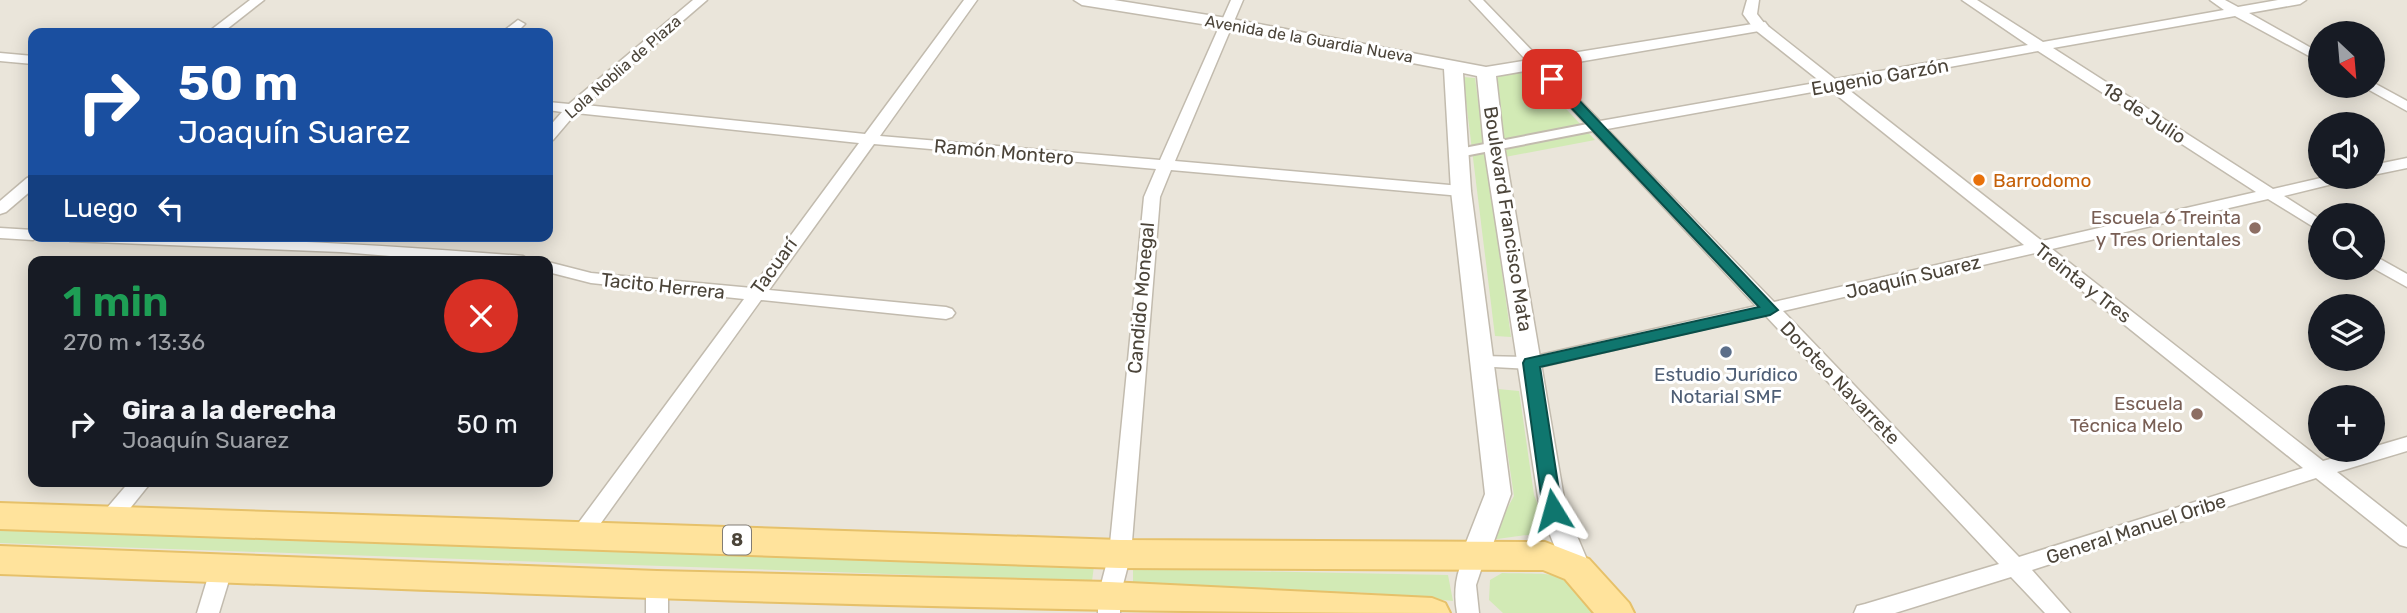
<!DOCTYPE html>
<html lang="es">
<meta charset="utf-8">
<style>
:root{--surface:#171b24;--page:#242831;--text:#f1f3f6;--muted:#9ea1a6}
body{margin:0;font-family:Rubik,sans-serif;background:var(--page);color:var(--text);height:100vh;display:flex;flex-direction:column;font-size:26px;white-space:nowrap}
*{box-sizing:border-box;margin:0}
p{font-size:23px;color:var(--muted)}
.icon{flex:none;width:38px;height:38px;fill:none;stroke:currentColor;stroke-width:2;stroke-linecap:round;stroke-linejoin:round}
.map{position:relative;flex:1;overflow:hidden}
.details{position:absolute;left:28px;top:256px;width:525px;height:231px;display:flex;flex-direction:column;background:var(--surface);border-radius:14px;box-shadow:0 4px 18px #0003}
.details>*{flex:none}
.guide{position:absolute;left:28px;top:28px;width:525px;height:214px;border-radius:14px;box-shadow:0 4px 18px #0003;background:#1a4fa0;color:#fff;overflow:hidden}
.needle{width:46px;rotate:154deg}
.fabs{position:absolute;left:2308px;top:21px;display:grid;gap:14px}
.fabs a{display:grid;place-items:center;width:77px;height:77px;border-radius:50%;background:var(--surface);box-shadow:0 4px 18px #0003;font-size:35px}
.pin{position:absolute;display:grid;place-items:center;width:60px;height:60px;color:#fff;margin:-30px;border-radius:14px;box-shadow:0 4px 10px #0006}
.me{position:absolute;width:77px;margin:-38px;rotate:352deg;stroke-linejoin:round;filter:drop-shadow(0 0 5px #0008)}
.turn{display:flex;align-items:center;gap:24px;height:147px;padding:0 35px;font-size:32px}
.turn .icon{width:91px;height:91px;stroke-width:2.5}
.turn b{display:block;font-size:49px;line-height:60px}
.then{display:flex;align-items:center;height:66px;padding:0 35px;background:#0003;gap:14px;font-size:26px}
.round{display:grid;place-items:center;flex:none;width:74px;height:74px;border-radius:37px;background:var(--page)}
.head{display:flex;align-items:center;justify-content:space-between;height:119px;padding:0 35px}
h1{font-size:42px;font-weight:600;line-height:52px;color:#1e9e55}
ul{padding:0;list-style:none}
li{display:flex;align-items:center;gap:21px;height:98px;padding:0 35px}
li div{flex:1}
li b{display:block;font-size:26px}
li em{font-style:normal}
.map>svg:first-child{display:block}
</style>
<div class="map">
<svg width="2407" height="613" viewBox="0 0 2407 613">
<rect width="100%" height="100%" fill="#f6f3ec"/>
<path fill="#eae5da" fill-rule="evenodd" d="M0 0H2407V613H0ZM33 33H548V236H33ZM2320 33H2373V86H2320ZM2320 124H2373V177H2320ZM2320 215H2373V268H2320ZM33 261H548V481H33ZM2320 306H2373V359H2320ZM2320 397H2373V450H2320Z"/>
<g fill="#d2eab5">
<polygon points="1530,70 1595,140 1505,157 1496,76"/>
<polygon points="1463,77 1475,78 1511,337 1495,336"/>
<polygon points="1498,389 1519,391 1534,495 1549,532 1490,540 1514,496"/>
<polygon points="0,529 1094,566 1092,581 0,543"/>
<polygon points="1133,569 1448,575 1453,601 1371,593 1133,585"/>
<path d="M1502 573C1552 575 1568 566 1595 613H1503L1489 600 1490 580Z"/>
</g>
<g fill="none" stroke-linecap="round" stroke-linejoin="round">
<g stroke="#c2bbae" stroke-width="4">
<polygon id="pedestrian" points="1598,122 1604,126 1602,129 1459,157 1453,153 1459,149"/>
</g>
<g stroke="#c2bbae" stroke-width="3">
<g id="minor">
<polygon points="250,0 264,0 222,33 207,33"/>
<polygon points="693,0 707,0 585,105 865,134 964,0 977,0 880,136 1160,160 1231,0 1243,0 1175,161 1461,186 1469,191 1461,196 1171,170 1160,197 1131,554 1120,596 1120,613 1098,613 1098,596 1109,554 1144,197 1156,169 874,144 769,290 946,307 952,309 955,313 952,317 946,319 761,300 588,541 581,543 574,541 571,535 574,529 744,299 591,283 548,272 548,262 591,273 752,288 859,143 576,113 553,140 548,141 548,128 562,112 548,110 548,102 569,104"/>
<path d="M1470 0H1483L1600 121 1821 82 1754 29 1743 14 1747 0H1759L1757 14 1764 23 1835 79 2028 45 1962 0H1977L2043 42 2224 10 2210 0H2225L2238 7 2278 0H2306L2300 4 2249 13 2320 53V62L2235 16 2053 48 2273 189 2325 177H2352L2349 180 2284 196 2320 219V231L2268 199 2052 249 2323 461 2362 450H2373V447L2407 437V451L2337 472 2407 527V547L2400 545 2316 478 2032 570 2070 613H2045L2011 577 1895 613H1854L1857 606 1865 604 1999 564 1765 315 1531 369 1475 366 1472 362 1475 358 1481 356 1531 357 1756 306ZM2038 51 2256 192 2042 241 1844 86ZM1829 89 2024 245 1774 302 1607 129ZM2035 253 2303 468 2019 557 1783 311Z"/>
<polygon points="518,20 525,24 516,33 501,33"/>
<polygon points="0,53 33,56 33,64 0,61"/>
<polygon points="2374,83 2407,101 2407,111 2362,86 2373,86"/>
<polygon points="2407,158 2407,168 2373,175 2373,165"/>
<polygon points="33,176 33,189 6,212 0,214 0,201 27,178"/>
<polygon points="0,228 33,230 33,236 40,236 33,240 0,238"/>
<path d="M62 236C216 236 369 244 523 256L531 261H452L341 252 70 241Z"/>
<polygon points="2373,255 2407,274 2407,287 2373,268"/>
<polygon points="130,481 152,481 115,527 108,529 101,527 98,521 101,515"/>
<path d="M1474 549 1482 552 1485 558 1476 585 1479 613H1457C1453 590 1456 573 1466 552Z"/>
<polygon points="222,558 230,561 233,567 219,613 197,613 211,567 214,561"/>
<polygon points="657,576 665,579 668,585 668,613 646,613 646,585 649,579"/>
</g>
</g>
<g stroke="#c2bbae" stroke-width="3">
<polygon id="tertiary" points="1074,0 1114,0 1227,18 1486,67 1765,22 1768,26 1759,31 1496,76 1504,146 1566,510 1591,569 1587,577 1577,580 1567,577 1540,510 1484,146 1477,76 1463,73 1471,191 1511,494 1488,558 1484,566 1474,569 1464,566 1460,558 1485,494 1451,191 1444,69 1227,28 1082,5"/>
</g>
<g stroke="#e6c16a" stroke-width="4">
<g id="primary">
<polygon points="0,503 1120,540 1545,542 1589,559 1629,603 1634,613 1594,613 1565,579 1543,570 1120,568 0,529"/>
<path d="M0 546 657 571 1109 582 1432 598 1445 603 1450 613C966 613 483 592 0 574Z"/>
</g>
</g>
<use href="#pedestrian" fill="#fff" fill-rule="evenodd"/>
<use href="#minor" fill="#fff" fill-rule="evenodd"/>
<use href="#tertiary" fill="#fff" fill-rule="evenodd"/>
<use href="#primary" fill="#ffe39c" fill-rule="evenodd"/>
</g>
<polygon fill="#0f766e" stroke="#0a4d48" stroke-width="2" points="1547,76 1556,76 1778,310 1770,315 1540,367 1562,510 1553,518 1543,510 1523,363 1525,359 1759,307 1547,82"/>
<circle fill="#e8710a" stroke="#fff" stroke-width="2.5" cx="1979" cy="180" r="7"/>
<g fill="#8d6e63" stroke="#fff" stroke-width="2.5">
<circle cx="2255" cy="228" r="7"/>
<circle cx="2197" cy="414" r="7"/>
</g>
<circle fill="#5c6f8a" stroke="#fff" stroke-width="2.5" cx="1726" cy="352" r="7"/>
<g text-anchor="middle" dominant-baseline="central" stroke-width="6" stroke-linejoin="round" paint-order="stroke">
<g font-size="16" fill="#4b4439" stroke="#fff">
<text transform="translate(1309 39) rotate(10)">Avenida de la Guardia Nueva</text>
<text transform="translate(623 67) rotate(-41)">Lola Noblia de Plaza</text>
</g>
<rect fill="#fff" stroke="#817c74" stroke-width="2" x="723" y="525.5" width="28" height="29" rx="5"/>
<g font-size="18" font-weight="bold" fill="#4b4439">
<text x="737" y="540">8</text>
</g>
<g font-size="19" fill="#4b4439" stroke="#fff">
<text transform="translate(1880 77) rotate(-10)">Eugenio Garzón</text>
<text transform="translate(2144 113) rotate(33)">18 de Julio</text>
<text transform="translate(1004 152) rotate(5)">Ramón Montero</text>
<text transform="translate(1508 219) rotate(81)">Boulevard Francisco Mata</text>
<text transform="translate(774 266) rotate(-54)">Tacuarí</text>
<text transform="translate(1913 277) rotate(-13)">Joaquín Suarez</text>
<text transform="translate(2083 283) rotate(38)">Treinta y Tres</text>
<text transform="translate(663 286) rotate(6)">Tacito Herrera</text>
<text transform="translate(1141 298) rotate(-85)">Candido Monegal</text>
<text transform="translate(1840 383) rotate(46)">Doroteo Navarrete</text>
<text transform="translate(2136 529) rotate(-18)">General Manuel Oribe</text>
</g>
<g font-size="19" fill="#c56008" stroke="#fff" text-anchor="start">
<text x="1993" y="180">Barrodomo</text>
</g>
<g font-size="19" fill="#785e54" stroke="#fff" text-anchor="end">
<text x="2241" y="217">Escuela 6 Treinta<tspan x="2241" dy="22">y Tres Orientales</tspan></text>
<text x="2183" y="403">Escuela<tspan x="2183" dy="22">Técnica Melo</tspan></text>
</g>
<g font-size="19" fill="#4e5e75" stroke="#fff">
<text x="1726" y="374">Estudio Jurídico<tspan x="1726" dy="22">Notarial SMF</tspan></text>
</g>
</g>
</svg>
<div class="fabs">
<a><svg class="needle" viewBox="-14 -14 28 28"><path d="M0-13l5 13h-10z" fill="#e53935"/><path d="M0 13l5-13h-10z" fill="#9ea1a6"/></svg></a>
<a><svg class="icon" aria-label="sound" viewBox="0 0 24 24"><path d="M4 9h4l5-4v14l-5-4H4zM17 9q2 3 0 6"/></svg></a>
<a><svg class="icon" aria-label="search" viewBox="0 0 24 24"><circle cx="10" cy="10" r="6"/><path d="M15 15l6 6"/></svg></a>
<a><svg class="icon" aria-label="layers" viewBox="0 0 24 24"><path d="M12 4l9 5-9 5-9-5zM3 14l9 5 9-5"/></svg></a>
<a>+</a>
</div>
<div class="pin" style="left:1552px;top:79px;background:#d93025"><svg class="icon" aria-label="arrive" viewBox="0 0 24 24"><path d="M6 21V4h12l-3 4 3 4H6"/></svg></div>
<svg class="me" style="left:1553px;top:510px" viewBox="-20 -20 40 40"><path d="M0-17L14 15 0 8-14 15z" fill="#0f766e" stroke="#fff" stroke-width="4"/></svg>
<div class="guide">
<div class="turn"><svg class="icon" aria-label="right" viewBox="0 0 24 24"><path d="M7 20v-9h11M14 6l5 5-5 5"/></svg><div><b>50 m</b>Joaquín Suarez</div></div>
<div class="then">Luego<svg class="icon" aria-label="left" viewBox="0 0 24 24"><path d="M17 20v-9H6M10 6l-5 5 5 5"/></svg></div>
</div>
<section class="details">
<div class="head"><div><h1>1 min</h1><p>270 m · 13:36</p></div><a class="round" style="background:#d93025;color:#fff"><svg class="icon" aria-label="close" viewBox="0 0 24 24"><path d="M6 6l12 12M18 6L6 18"/></svg></a></div>
<ul>
<li><svg class="icon" aria-label="right" viewBox="0 0 24 24"><path d="M7 20v-9h11M14 6l5 5-5 5"/></svg><div><b>Gira a la derecha</b><p>Joaquín Suarez</p></div><em>50 m</em></li>
</ul>
</section>
</div>
